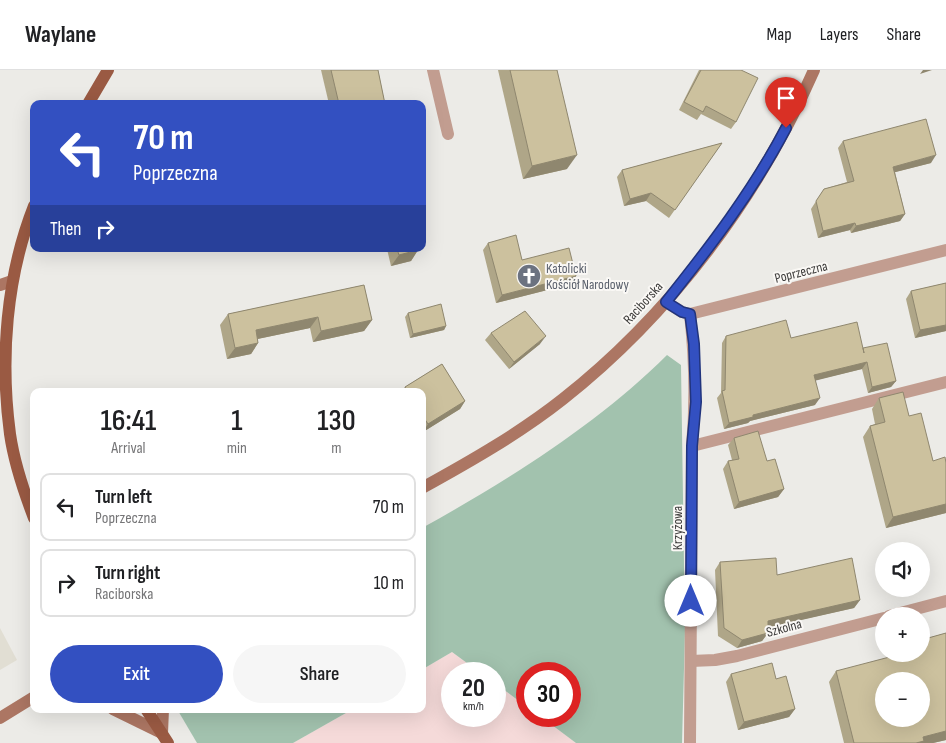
<!DOCTYPE html>
<meta charset="utf-8">
<style>
:root{--surface:#fff;--page:#f6f6f6;--text:#202124;--muted:#757577;--line:#e0e0e0;--accent:#3350c1}
body{margin:0;font-family:"Sofia Sans Condensed",sans-serif;background:var(--page);color:var(--text);height:100vh;display:flex;flex-direction:column;font-size:19px;white-space:nowrap}
*{box-sizing:border-box;margin:0}
p{font-size:16px;color:var(--muted)}
.icon{flex:none;width:28px;height:28px;fill:none;stroke:currentColor;stroke-width:2;stroke-linecap:round;stroke-linejoin:round}
.map{position:relative;flex:1;overflow:hidden}
.side{position:absolute;left:30px;top:318px;width:396px;height:325px;display:flex;flex-direction:column;background:var(--surface);border-radius:10px;box-shadow:0 5px 20px #0002}
.side>*{flex:none}
.guide{position:absolute;left:30px;top:30px;width:396px;height:152px;border-radius:10px;box-shadow:0 5px 20px #0002;background:#3350c1;color:#fff;overflow:hidden}
.controls{position:absolute;left:875px;top:472px;display:grid;gap:10px}
.controls a{display:grid;place-items:center;width:55px;height:55px;border-radius:50%;background:var(--surface);box-shadow:0 5px 20px #0002;font-size:25px}
.speed{position:absolute;left:441px;top:592px;display:flex;gap:10px;font-size:25px;font-weight:700;text-align:center}
.speed>*{display:grid;place-content:center;width:65px;height:65px;border-radius:50%;background:var(--surface);box-shadow:0 5px 20px #0002;line-height:1}
.speed small{font-size:12px;font-weight:400}
.speed .limit{border:8px solid #d22;background:#fff;color:#111}
.pin{position:absolute;display:grid;place-items:center;width:42px;height:42px;color:#fff;margin:-51px -21px;border-radius:50% 50% 50% 0;rotate:-45deg;box-shadow:0 0 5px #0007}
.pin .icon{rotate:45deg}
.me{position:absolute;width:55px;margin:-28px;rotate:0deg;stroke-linejoin:round;filter:drop-shadow(0 0 4px #0008)}
.turn{display:flex;align-items:center;gap:18px;height:105px;padding:0 20px;font-size:22px}
.turn .icon{width:65px;height:65px;stroke-width:2.5}
.turn b{display:block;font-size:35px;line-height:42px}
.then{display:flex;align-items:center;height:48px;padding:0 20px;background:#0003;gap:10px;font-size:19px}
.eta{display:flex;justify-content:space-evenly;align-items:center;height:85px;text-align:center}
.eta b{font-size:30px;font-weight:600;line-height:35px}
.cta{display:flex;gap:10px;margin-top:auto;padding:10px 20px}
.cta a{flex:1;height:58px;border-radius:30px;background:var(--accent);color:#fff;font-size:20px;font-weight:600;line-height:58px;text-align:center}
.cta a+a{background:var(--page);color:var(--text)}
ul{padding:0;list-style:none}
li{display:flex;align-items:center;gap:15px;height:68px;margin:0 10px 8px;padding:0 10px;border:2px solid var(--line);border-radius:10px}
li div{flex:1}
li b{display:block;font-size:19px}
li em{font-style:normal}
header{display:flex;align-items:center;gap:30px;box-sizing:border-box;height:70px;padding:0 25px;background:var(--surface);border-bottom:1px solid var(--line)}
header strong{font-size:24px}
nav{display:flex;gap:28px;margin-inline-start:auto;font-size:18px}
.map>svg:first-child{display:block}
</style>
<header>
<strong>Waylane</strong>
<nav><a>Map</a><a>Layers</a><a>Share</a></nav>
</header>
<div class="map">
<svg width="946" height="673" viewBox="0 0 946 673">
<rect width="100%" height="100%" fill="#ecebe7"/>
<polygon fill="#e1ded3" points="0,558 17,590 0,600"/>
<polygon fill="#f5dad9" points="452,582 482,604 452,604 452,646 495,646 495,613 527,637 528,646 540,646 576,673 293,673 353,639 422,639 423,599"/>
<g fill="#a2c2ae">
<path d="M667 285 681 295 685 561 682 673H576L540 646H570V604H528L527 637 495 613V604H482L452 582 423 599 422 458C507 411 599 353 667 285Z"/>
<polygon points="177,639 353,639 293,673 197,673"/>
</g>
<g fill="none" stroke-linecap="round" stroke-linejoin="round">
<g stroke="#c29d90" stroke-width="12">
<polyline points="433,0 448,64"/>
<polyline points="666,232 682,242 690,244 946,180"/>
<polyline points="692,376 946,312"/>
<polyline points="889,546 946,531"/>
<polyline points="691,591 715,590 737,586 884,548"/>
<path d="M690 673 692 376C696 331 695 289 690 244"/>
</g>
<g stroke="#ac7663" stroke-width="12">
<polyline points="0,215 12,211"/>
<path d="M422 418C471 391 520 363 563 329 671 244 759 126 814 0"/>
<polyline points="113,639 162,663 163,639"/>
<polyline points="0,648 34,627"/>
</g>
<g stroke="#9a5a43" stroke-width="12">
<polyline points="88,34 108,0"/>
<path d="M34 136C6 207 0 289 10 364 14 392 24 422 34 448"/>
<polyline points="146,639 168,673"/>
</g>
</g>
<g fill="#afa688">
<polygon points="321,0 378,0 385,34 329,34"/>
<polygon points="498,0 557,0 567,99 523,109"/>
<polygon points="699,0 741,0 736,52 731,59 701,44 697,50 679,40"/>
<polygon points="843,71 931,93 895,102 905,144 900,151 851,163 850,160 818,168 811,139 824,119 847,112 838,78"/>
<polygon points="722,73 669,148 646,131 624,136 617,107 622,100"/>
<polygon points="488,173 522,190 571,214 496,233 483,180"/>
<polygon points="387,179 418,179 418,180 411,191 391,196"/>
<polygon points="946,213 946,261 915,268 906,229 911,221"/>
<polygon points="364,215 372,250 364,261 313,272 310,258 257,269 258,273 251,284 227,289 220,255 228,244"/>
<polygon points="408,243 446,256 444,260 410,268 405,247"/>
<polygon points="491,263 540,274 509,299 485,270"/>
<polygon points="726,266 791,268 863,279 896,311 891,317 868,323 862,299 816,310 815,335 750,351 748,353 724,359 717,328 721,323 722,273"/>
<polygon points="442,294 465,331 460,339 423,362 422,321 402,321 405,317"/>
<polygon points="879,328 909,346 933,391 946,393 946,443 886,458 863,367 870,356 875,354 872,339"/>
<polygon points="734,368 767,391 784,419 778,427 734,439 723,399 728,391 732,390 728,375"/>
<polygon points="720,492 777,505 860,530 854,538 768,557 768,563 762,571 737,578 718,566 715,500"/>
<polygon points="946,563 946,670 933,673 844,673 829,612 836,601 921,584 921,570"/>
<polygon points="731,604 776,609 795,639 789,647 738,660 726,612"/>
</g>
<g fill="#8f876f">
<polygon points="923,0 932,0 920,4"/>
<polygon points="577,85 567,99 523,109 532,96"/>
<polygon points="936,85 931,93 888,104 893,97"/>
<polygon points="651,123 646,131 624,136 630,129"/>
<polygon points="905,144 900,151 851,163 856,156"/>
<polygon points="855,153 850,160 818,168 823,161"/>
<polygon points="418,180 411,191 391,196 399,185"/>
<polygon points="576,206 571,214 496,233 502,225"/>
<polygon points="318,247 310,258 248,271 256,260"/>
<polygon points="372,250 364,261 313,272 321,261"/>
<polygon points="946,255 946,261 915,268 920,260"/>
<polygon points="446,256 444,260 410,268 413,264"/>
<polygon points="546,266 540,274 509,299 514,292"/>
<polygon points="258,273 251,284 227,289 235,278"/>
<polygon points="867,292 862,299 810,312 814,305"/>
<polygon points="896,311 891,317 868,323 872,317"/>
<polygon points="820,328 815,335 750,351 748,353 724,359 729,353 753,345"/>
<polygon points="465,331 460,339 423,362 428,354"/>
<polygon points="784,419 778,427 734,439 739,432"/>
<polygon points="946,434 946,443 886,458 893,447"/>
<polygon points="860,530 854,538 762,559 768,551"/>
<polygon points="768,563 762,571 737,578 742,570"/>
<polygon points="795,639 789,647 738,660 744,652"/>
<polygon points="946,661 946,670 933,673 916,673 923,667"/>
</g>
<g fill="#ccc19e" stroke="#8f876f" fill-rule="evenodd">
<polygon points="331,0 378,0 385,34 339,34"/>
<polygon points="510,0 557,0 577,85 532,96"/>
<polygon points="701,0 741,0 758,8 736,52 706,36 703,42 684,32"/>
<polygon points="926,49 936,85 893,97 905,144 856,156 855,153 823,161 816,131 824,119 854,111 843,71"/>
<polygon points="722,73 675,140 651,123 630,129 622,100"/>
<polygon points="516,165 522,190 569,178 576,206 502,225 488,173"/>
<polygon points="397,179 418,179 418,180 399,185"/>
<polygon points="946,213 946,255 920,260 911,221"/>
<polygon points="364,215 372,250 321,261 318,247 256,260 258,273 235,278 228,244"/>
<polygon points="441,234 446,256 413,264 408,243"/>
<polygon points="525,241 546,266 514,292 491,263"/>
<polygon points="786,250 791,268 857,252 864,283 863,278 887,273 896,311 872,317 867,292 814,305 820,328 753,345 753,347 729,353 722,321 725,320 726,266"/>
<polygon points="442,294 465,331 428,354 422,345 422,321 407,321 405,317"/>
<polygon points="903,322 909,346 921,343 933,391 945,387 946,393 946,434 893,447 870,356 885,352 879,328"/>
<polygon points="758,361 767,391 775,389 784,419 739,432 728,391 739,389 734,368"/>
<polygon points="776,488 777,505 852,488 860,530 768,551 768,563 742,570 724,558 720,492"/>
<path d="M946 563V661L923 667 924 671 916 673H854L836 601 901 584H921V578H923L921 570ZM884 611H921V649H884Z"/>
<polygon points="772,593 776,609 786,606 795,639 744,652 731,604"/>
</g>
<g fill="none" stroke-linecap="round" stroke-linejoin="round">
<g stroke="#21347d" stroke-width="12">
<path id="route" d="M691 531 692 376 696 332 694 274 690 244 682 242 666 232C710 177 753 121 786 58"/>
</g>
<use href="#route" stroke="#3350c1" stroke-width="9"/>
</g>
<defs>
<g id="church-disc" transform="scale(1.25)"><circle r="9.5" fill="#6b7280" stroke="#faf8f5"/><path d="M-1.2-6h2.4v3.5h3.3v2.4h-3.3V6h-2.4V-.1h-3.3v-2.4h3.3Z" fill="#fff"/></g>
</defs>
<g fill-rule="evenodd">
<use href="#church-disc" x="529" y="206"/>
</g>
<g text-anchor="middle" dominant-baseline="central" stroke-width="4" stroke-linejoin="round" paint-order="stroke">
<g font-size="14" fill="#5b616d" stroke="#faf8f5" text-anchor="start">
<text x="546" y="198">Katolicki<tspan x="546" dy="16">Kościół Narodowy</tspan></text>
</g>
<g font-size="14" fill="#3d3c3b" stroke="#faf8f5">
<text transform="translate(801 202) rotate(-14)">Poprzeczna</text>
<text transform="translate(643 233) rotate(-48)">Raciborska</text>
<text transform="translate(677 458) rotate(-90)">Krzyżowa</text>
<text transform="translate(784 558) rotate(-15)">Szkolna</text>
</g>
</g>
</svg>
<div class="controls">
<a><svg class="icon" aria-label="sound" viewBox="0 0 24 24"><path d="M4 9h4l5-4v14l-5-4H4zM17 9q2 3 0 6"/></svg></a>
<a>+</a>
<a>−</a>
</div>
<div class="speed"><div>20<small>km/h</small></div><div class="limit">30</div></div>
<div class="pin" style="left:786px;top:58px;background:#d93025"><svg class="icon" aria-label="arrive" viewBox="0 0 24 24"><path d="M6 21V4h12l-3 4 3 4H6"/></svg></div>
<svg class="me" style="left:691px;top:531px" viewBox="-20 -20 40 40"><circle r="19" fill="#fff"/><path d="M0-13L10 11 0 6-10 11z" fill="#3350c1"/></svg>
<div class="guide">
<div class="turn"><svg class="icon" aria-label="left" viewBox="0 0 24 24"><path d="M17 20v-9H6M10 6l-5 5 5 5"/></svg><div><b>70 m</b>Poprzeczna</div></div>
<div class="then">Then<svg class="icon" aria-label="right" viewBox="0 0 24 24"><path d="M7 20v-9h11M14 6l5 5-5 5"/></svg></div>
</div>
<section class="side">
<div class="eta">
<div><b>16:41</b><p>Arrival</p></div>
<div><b>1</b><p>min</p></div>
<div><b>130</b><p>m</p></div>
</div>
<ul>
<li><svg class="icon" aria-label="left" viewBox="0 0 24 24"><path d="M17 20v-9H6M10 6l-5 5 5 5"/></svg><div><b>Turn left</b><p>Poprzeczna</p></div><em>70 m</em></li>
<li><svg class="icon" aria-label="right" viewBox="0 0 24 24"><path d="M7 20v-9h11M14 6l5 5-5 5"/></svg><div><b>Turn right</b><p>Raciborska</p></div><em>10 m</em></li>
</ul>
<div class="cta"><a>Exit</a><a>Share</a></div>
</section>
</div>
